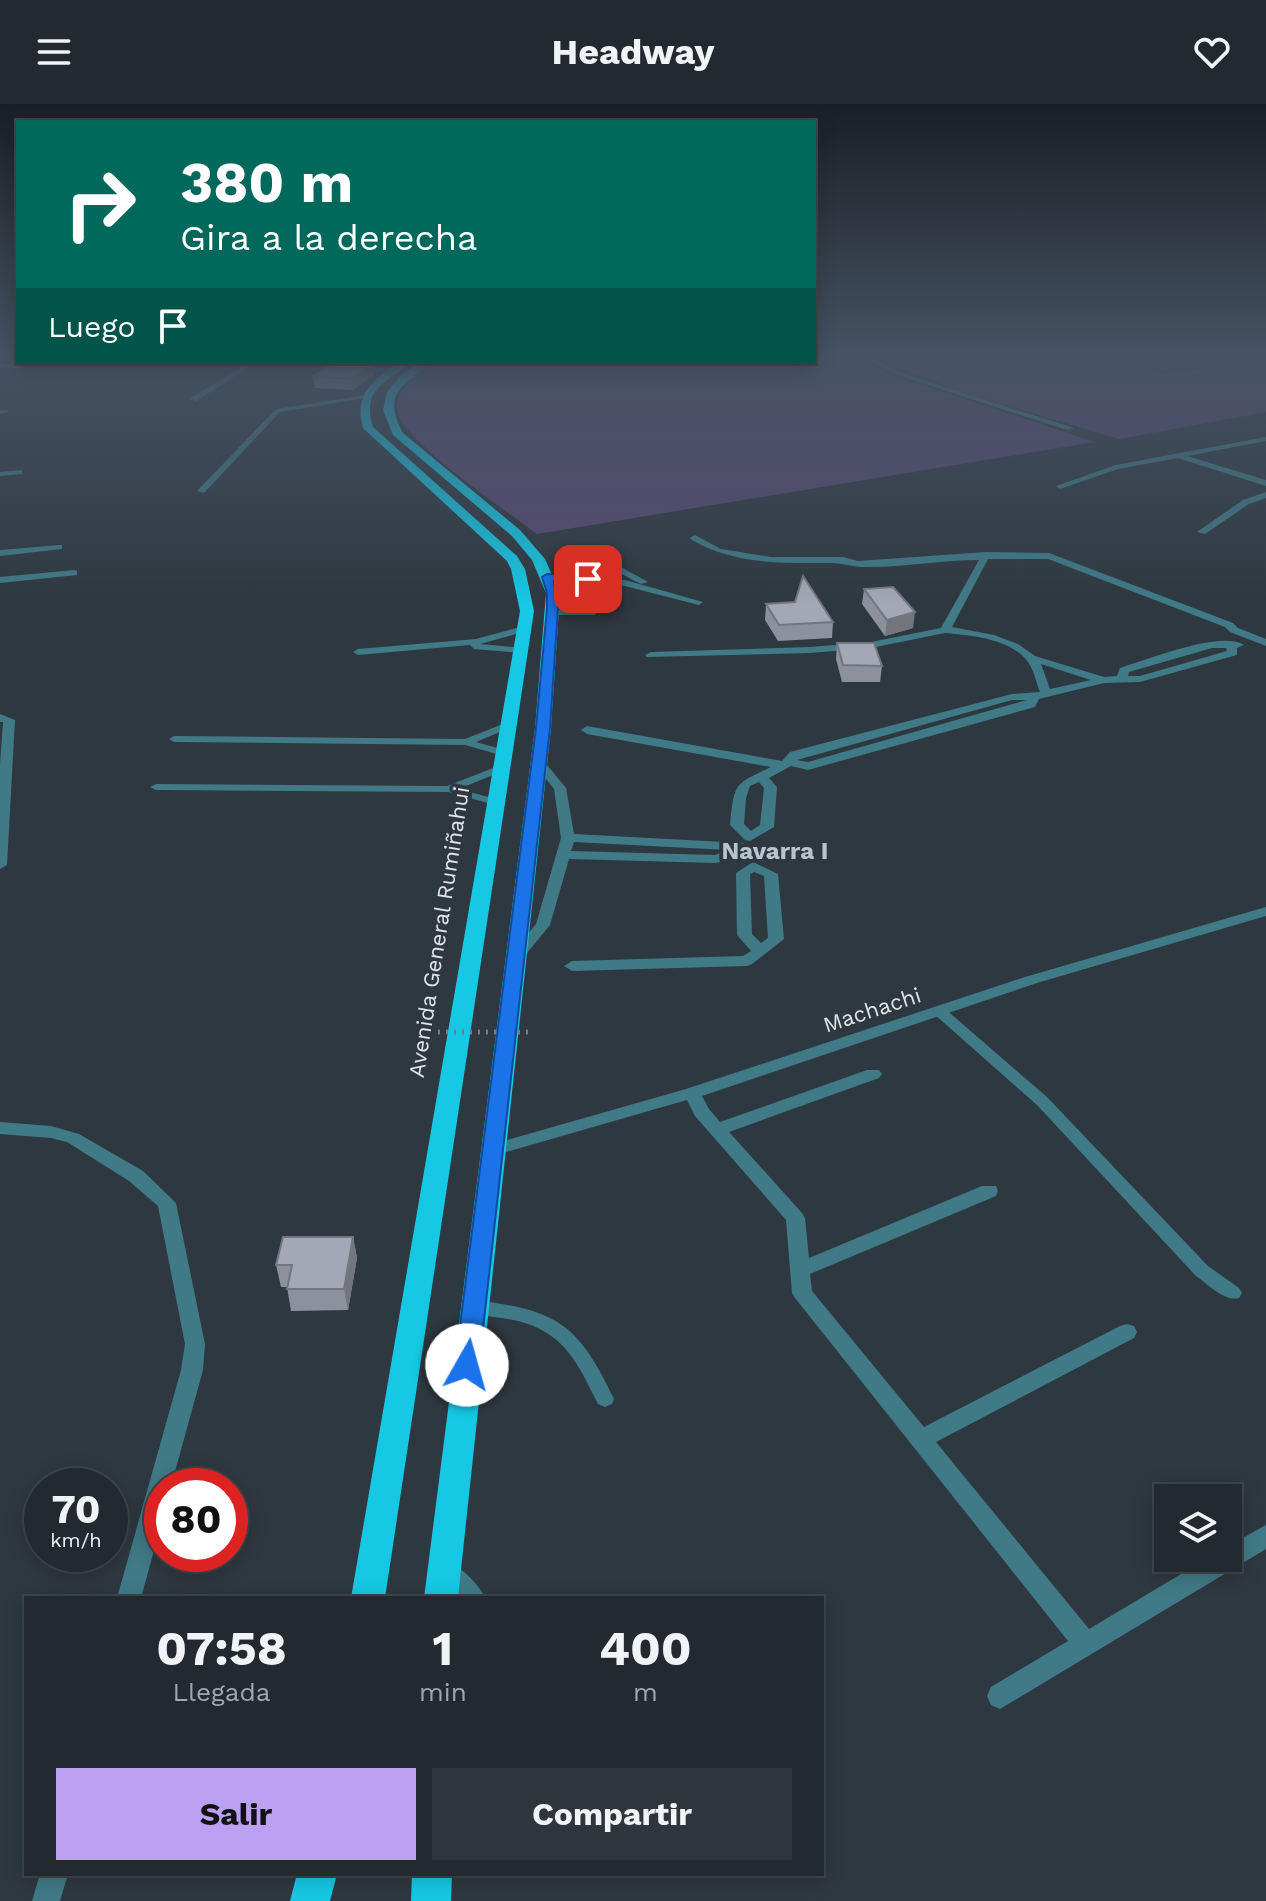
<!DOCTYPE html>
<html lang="es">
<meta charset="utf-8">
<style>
:root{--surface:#222a30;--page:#2e363c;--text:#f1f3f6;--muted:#a2a7ab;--line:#3f464c;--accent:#bca0f2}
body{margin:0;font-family:"Work Sans",sans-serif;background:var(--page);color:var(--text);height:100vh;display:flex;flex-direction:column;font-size:30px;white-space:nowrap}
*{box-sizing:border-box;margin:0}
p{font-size:26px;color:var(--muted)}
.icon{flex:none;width:44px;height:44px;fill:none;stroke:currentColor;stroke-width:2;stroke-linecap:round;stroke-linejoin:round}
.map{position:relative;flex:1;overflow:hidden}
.panel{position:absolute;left:24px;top:1492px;width:800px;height:280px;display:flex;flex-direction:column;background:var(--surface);border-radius:0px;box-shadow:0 4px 20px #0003,0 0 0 2px var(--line)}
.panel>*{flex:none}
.banner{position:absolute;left:16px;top:16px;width:800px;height:244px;border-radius:0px;box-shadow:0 4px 20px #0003,0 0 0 2px var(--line);background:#00695c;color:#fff;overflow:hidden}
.controls{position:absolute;left:1154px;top:1380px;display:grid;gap:16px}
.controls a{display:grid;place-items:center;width:88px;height:88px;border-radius:0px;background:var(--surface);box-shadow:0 4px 20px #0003,0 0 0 2px var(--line);font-size:40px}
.speed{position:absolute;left:24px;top:1364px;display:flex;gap:16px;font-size:40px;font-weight:700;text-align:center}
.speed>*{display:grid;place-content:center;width:104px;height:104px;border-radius:50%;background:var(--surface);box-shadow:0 4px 20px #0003,0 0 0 2px var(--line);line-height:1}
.speed small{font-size:20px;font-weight:400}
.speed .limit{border:12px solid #d22;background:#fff;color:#111}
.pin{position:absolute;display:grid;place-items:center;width:68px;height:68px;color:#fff;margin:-34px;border-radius:16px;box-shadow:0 4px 12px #0006}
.me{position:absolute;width:88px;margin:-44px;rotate:7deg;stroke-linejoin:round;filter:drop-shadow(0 0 6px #0008)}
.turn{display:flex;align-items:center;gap:28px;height:168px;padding:0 32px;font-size:36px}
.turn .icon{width:104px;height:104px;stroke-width:2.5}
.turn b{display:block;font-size:56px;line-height:68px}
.then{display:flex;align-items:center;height:76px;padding:0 32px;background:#0003;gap:16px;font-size:30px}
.eta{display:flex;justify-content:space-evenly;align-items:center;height:136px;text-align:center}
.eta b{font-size:48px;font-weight:700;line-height:56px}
.cta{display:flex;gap:16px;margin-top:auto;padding:16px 32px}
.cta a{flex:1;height:92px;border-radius:0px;background:var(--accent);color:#111;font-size:32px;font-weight:700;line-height:92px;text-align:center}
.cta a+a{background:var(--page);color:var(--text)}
header{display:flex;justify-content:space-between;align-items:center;height:104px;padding:0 32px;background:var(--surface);font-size:36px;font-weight:700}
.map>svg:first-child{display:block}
</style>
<header><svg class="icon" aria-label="menu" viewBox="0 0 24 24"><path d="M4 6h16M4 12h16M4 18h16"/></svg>Headway<svg class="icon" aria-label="heart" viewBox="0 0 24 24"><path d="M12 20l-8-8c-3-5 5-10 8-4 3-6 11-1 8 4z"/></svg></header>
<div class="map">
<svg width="1266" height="1797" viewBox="0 0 1266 1797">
<rect width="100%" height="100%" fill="#2e3840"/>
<g fill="#574871">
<path d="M814 250H854L892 271 1095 338 537 430C511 410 396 333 397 304 397 282 418 269 434 258H814Z"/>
<polygon points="1011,250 1115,250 1162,270 1266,256 1266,308 1119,335 958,287 897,262"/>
</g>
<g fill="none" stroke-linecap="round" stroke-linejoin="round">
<g fill="#407a86" fill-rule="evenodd">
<polygon points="358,263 393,265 396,267 393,269 356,266"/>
<polygon points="365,291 367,294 280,308 204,389 197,387 276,305"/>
<polygon points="22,366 22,370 0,372 0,368"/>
<polygon points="59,441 62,441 62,445 0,452 0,446"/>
<polygon points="602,456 608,456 648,478 641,480 602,460"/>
<polygon points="74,466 77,467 77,471 0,479 0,473"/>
<polygon points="547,470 625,476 703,498 699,501 625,482 544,475 543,473"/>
<polygon points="553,486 597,488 605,505 594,511 549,511 549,507 552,506 595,504 591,493 550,491 549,489"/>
<polygon points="524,522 529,525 527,527 480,540 524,544 526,546 521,549 474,545 470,541 358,551 353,548 358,545 476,535"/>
<polygon points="508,618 512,619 512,623 476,638 508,647 509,649 504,652 465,641 174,638 169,635 174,632 465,635"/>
<polygon points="501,661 507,664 505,666 459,685 499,696 501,698 495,701 448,688 156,686 150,683 156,680 447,682"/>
<path d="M939 903 944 904 1047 993 1208 1162 1239 1184 1242 1189 1239 1194C1224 1198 1208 1180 1196 1172L1037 1001 934 910 932 907 934 904Z"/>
<path d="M474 1196C558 1206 578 1220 614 1295L612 1300 605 1303 598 1300C578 1260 565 1229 518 1217 501 1213 484 1213 468 1208L465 1203 468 1198Z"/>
<path d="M446 1456C460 1462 479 1480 485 1494H459L439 1473 435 1466 439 1459Z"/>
</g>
<g fill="#407a86" fill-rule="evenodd">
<polygon points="860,250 867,250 898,268 1074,324 1067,326 894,270"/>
<polygon points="250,258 258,258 196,297 189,295"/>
<polygon points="0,260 27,260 30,262 0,264"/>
<polygon points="0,306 7,306 8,308 0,310"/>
<polygon points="1266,333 1266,337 1187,352 1266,376 1266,382 1178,354 1118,365 1060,385 1056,382 1116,361"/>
<polygon points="1266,388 1266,394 1249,400 1205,430 1197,428 1243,396"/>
<path d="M695 431 721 445 771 453H843L858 457 986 448 1049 449 1233 519 1238 524 1266 535V542L1230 528 1225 523 1048 455H988L952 523 994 531 1018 540 1035 552 1104 573 1117 572 1120 564C1147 556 1221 526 1244 541L1237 544V551L1140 578 1104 579 1039 595 1035 603 808 666 791 662 769 674 777 683 774 723 750 737 745 736 730 721C734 678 735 680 771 663L587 630 581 626 587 622 782 657 790 648 1012 590 1040 588C1036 578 1034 566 1028 558 1012 535 970 531 945 529L871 544 810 549 647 553 645 551 651 548 810 543 871 538 941 524 979 456C939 456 901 464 861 463 851 462 841 459 831 459 781 459 736 461 692 436L690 434ZM1212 544H1226L1227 547 1140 572H1128L1129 568ZM1041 560 1091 576 1050 585ZM1012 596H1027L808 658 797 656ZM759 678 764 684 760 721 751 727 744 720 746 694 750 682Z"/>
<polygon points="0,610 15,616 7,761 0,765 0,660 3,618 0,618"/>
<path d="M539 655 543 656 566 684 574 730 744 739 756 744 754 747 716 759 569 755 550 821 522 855H512L509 852 536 820 561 734 554 685 533 659ZM574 738 728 746 715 751 571 747Z"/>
<path d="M753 758 778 770 784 835 752 860 747 862 572 867 564 862 572 857 743 852 751 847 737 831 736 769ZM754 768 764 772 768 834 761 839 752 830 750 770Z"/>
<polygon points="1266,803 1266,812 1037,879 702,992 709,1005 720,1018 867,966 879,966 882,970 879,974 729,1028 802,1109 805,1114 809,1154 982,1082 996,1082 998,1087 996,1092 810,1170 812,1187 924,1323 1120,1222 1127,1220 1134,1222 1137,1228 1134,1234 936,1338 1089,1525 1208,1454 1228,1454 1228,1442 1266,1421 1266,1445 1000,1605 991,1601 987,1592 991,1583 1068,1537 795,1194 792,1189 786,1116 695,1012 687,996 492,1052 486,1050 483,1046 486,1042 686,985 1025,873"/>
<polygon points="0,1018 51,1022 79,1030 143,1067 176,1099 205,1240 203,1266 171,1382 162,1382 162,1417 141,1494 117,1494 181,1266 185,1240 158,1102 129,1077 67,1038 51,1034 0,1030"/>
<polygon points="40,1770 68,1770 60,1797 32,1797"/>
</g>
<g fill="#16c8e4" fill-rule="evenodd">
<path d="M400 258H412C387 279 361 283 373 323L517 452 525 465 534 507 385 1494H351L520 507 511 465 507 457 363 324C353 290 374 275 400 258Z"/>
<path d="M421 258H432C404 282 381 288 403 329L520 426 545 455 560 489 551 624 458 1494H424L535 624 546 489 532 456 512 432 393 331 383 306 387 288 402 270Z"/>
<polygon points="297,1770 337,1770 330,1797 290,1797"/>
<polygon points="412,1770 452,1770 451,1797 411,1797"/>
</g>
<polyline stroke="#727b82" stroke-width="5" stroke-dasharray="2 6" stroke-linecap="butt" points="438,928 529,928"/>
</g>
<g fill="#8d909d">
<polygon points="335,258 392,258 387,262 373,261 374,271 353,286 315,284 313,272"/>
<polygon points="864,485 913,524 885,532 862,500"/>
<polygon points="766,500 833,518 832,534 778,537 765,516"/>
<polygon points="837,539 882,562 880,578 842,578 836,555"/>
<polygon points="353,1133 357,1154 348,1206 291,1207 287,1183 281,1183 276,1161"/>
</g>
<g fill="#73767f">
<polygon points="373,259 374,271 353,286 352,275"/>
<polygon points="915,508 913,524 885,532 887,516"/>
<polygon points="353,1133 357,1154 348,1206 344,1185"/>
</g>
<g fill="#a4a8b6" stroke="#73767f" stroke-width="2">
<polygon points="335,258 353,258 373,259 352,275 313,272"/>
<polygon points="803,472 833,518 779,521 766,500 795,498"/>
<polygon points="893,483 915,508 887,516 864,485"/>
<polygon points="837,539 874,539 882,562 843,561"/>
<polygon points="283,1133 353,1133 344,1185 287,1185 292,1161 276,1161"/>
</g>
<linearGradient id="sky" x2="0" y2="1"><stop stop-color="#191f23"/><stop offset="0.5" stop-color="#465364"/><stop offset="1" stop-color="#465364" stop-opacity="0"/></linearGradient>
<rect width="1266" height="501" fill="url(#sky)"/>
<polygon fill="#1a73e8" stroke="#114b97" stroke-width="2" points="547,470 588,472 593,475 588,478 554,477 558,504 550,624 479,1261 476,1268 467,1270 458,1268 455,1261 536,624 547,504 547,489 542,473"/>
<g text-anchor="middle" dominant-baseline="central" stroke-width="8" stroke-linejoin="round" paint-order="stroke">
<g font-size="22" fill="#dfe5eb" stroke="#2e3840">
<text transform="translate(439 828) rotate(-81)">Avenida General Rumiñahui</text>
<text transform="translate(872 906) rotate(-18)">Machachi</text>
</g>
<g font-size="24" font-weight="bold" fill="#b8c5cf" stroke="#2e3840">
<text x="775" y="747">Navarra I</text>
</g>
</g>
</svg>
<div class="controls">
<a><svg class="icon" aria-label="layers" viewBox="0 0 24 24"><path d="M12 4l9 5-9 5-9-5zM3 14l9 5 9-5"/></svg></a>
</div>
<div class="speed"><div>70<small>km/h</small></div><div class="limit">80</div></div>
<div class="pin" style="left:588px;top:475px;background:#d93025"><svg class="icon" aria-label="arrive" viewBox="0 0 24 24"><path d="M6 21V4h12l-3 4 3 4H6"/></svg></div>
<svg class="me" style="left:467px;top:1261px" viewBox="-20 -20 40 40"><circle r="19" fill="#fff"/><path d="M0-13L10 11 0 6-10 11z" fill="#1a73e8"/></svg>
<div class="banner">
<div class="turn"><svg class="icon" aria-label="right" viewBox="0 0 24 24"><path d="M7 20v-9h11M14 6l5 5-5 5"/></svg><div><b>380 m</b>Gira a la derecha</div></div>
<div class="then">Luego<svg class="icon" aria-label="arrive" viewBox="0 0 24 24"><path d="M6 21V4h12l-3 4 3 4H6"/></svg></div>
</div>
<section class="panel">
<div class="eta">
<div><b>07:58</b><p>Llegada</p></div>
<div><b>1</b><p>min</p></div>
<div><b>400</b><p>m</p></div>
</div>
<div class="cta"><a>Salir</a><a>Compartir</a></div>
</section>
</div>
